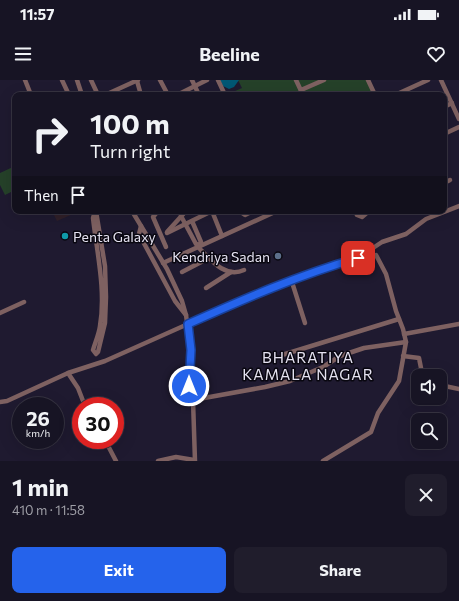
<!DOCTYPE html>
<meta charset="utf-8">
<style>
:root{--surface:#171424;--page:#201d2c;--text:#f1f3f6;--muted:#9e9ea6;--line:#363341;--accent:#2563eb}
body{margin:0;font-family:Commissioner,sans-serif;background:var(--page);color:var(--text);height:100vh;display:flex;flex-direction:column;font-size:15px;white-space:nowrap}
*{box-sizing:border-box;margin:0}
p{font-size:13px;color:var(--muted)}
.icon{flex:none;width:22px;height:22px;fill:none;stroke:currentColor;stroke-width:2;stroke-linecap:round;stroke-linejoin:round}
.map{position:relative;height:381px;overflow:hidden}
.panel{display:flex;flex-direction:column;background:var(--surface);flex:1}
.panel>*{flex:none}
.hud{position:absolute;left:12px;top:12px;width:435px;height:122px;border-radius:8px;box-shadow:0 4px 16px #0002,0 0 0 1px var(--line);background:#171424;color:var(--text);overflow:hidden}
.fabs{position:absolute;left:411px;top:289px;display:grid;gap:8px}
.fabs a{display:grid;place-items:center;width:36px;height:36px;border-radius:8px;background:var(--surface);box-shadow:0 4px 16px #0002,0 0 0 1px var(--line);font-size:20px}
.speed{position:absolute;left:12px;top:317px;display:flex;gap:8px;font-size:20px;font-weight:700;text-align:center}
.speed>*{display:grid;place-content:center;width:52px;height:52px;border-radius:50%;background:var(--surface);box-shadow:0 4px 16px #0002,0 0 0 1px var(--line);line-height:1}
.speed small{font-size:10px;font-weight:400}
.speed .limit{border:6px solid #d22;background:#fff;color:#111}
.pin{position:absolute;display:grid;place-items:center;width:34px;height:34px;color:#fff;margin:-17px;border-radius:8px;box-shadow:0 2px 6px #0006}
.me{position:absolute;width:44px;margin:-22px;rotate:0deg;stroke-linejoin:round;filter:drop-shadow(0 0 3px #0008)}
.turn{display:flex;align-items:center;gap:14px;height:84px;padding:0 12px;font-size:18px}
.turn .icon{width:52px;height:52px;stroke-width:2.5}
.turn b{display:block;font-size:28px;line-height:34px}
.then{display:flex;align-items:center;height:38px;padding:0 12px;background:#0003;gap:8px;font-size:15px}
.round{display:grid;place-items:center;flex:none;width:42px;height:42px;border-radius:8px;background:var(--page)}
.head{display:flex;align-items:center;justify-content:space-between;height:68px;padding:0 12px}
h1{font-size:24px;font-weight:700;line-height:30px}
.cta{display:flex;gap:8px;margin-top:auto;padding:8px 12px}
.cta a{flex:1;height:46px;border-radius:8px;background:var(--accent);color:#fff;font-size:16px;font-weight:700;line-height:46px;text-align:center}
.cta a+a{background:var(--page);color:var(--text)}
.status{display:flex;justify-content:space-between;align-items:center;height:28px;padding:0 20px;background:var(--surface);direction:ltr}
.status svg{height:11px;fill:currentColor}
header{display:flex;justify-content:space-between;align-items:center;height:52px;padding:0 12px;background:var(--surface);font-size:18px;font-weight:700}
.map>svg:first-child{display:block}
</style>
<div class="status"><b>11:57</b><svg viewBox="0 0 49 12"><path d="M0 12V9h3v3zM5 12V6h3v6zM10 12V3h3v9zM15 12V0h3v12zM26 1h20v11H26zM47 4h2v5h-2z"/></svg></div>
<header><svg class="icon" aria-label="menu" viewBox="0 0 24 24"><path d="M4 6h16M4 12h16M4 18h16"/></svg>Beeline<svg class="icon" aria-label="heart" viewBox="0 0 24 24"><path d="M12 20l-8-8c-3-5 5-10 8-4 3-6 11-1 8 4z"/></svg></header>
<div class="map">
<svg width="459" height="381" viewBox="0 0 459 381">
<rect width="100%" height="100%" fill="#1f1a30"/>
<polygon fill="#302029" points="52,131 80,131 57,141"/>
<g fill="#254129">
<polygon points="238,0 370,0 376,15 226,15 242,8"/>
<polygon points="15,86 15,110 5,115 0,105 0,93"/>
</g>
<polygon fill="#005774" points="220,0 239,0 234,7 229,9 223,6"/>
<g fill="none" stroke-linecap="round" stroke-linejoin="round">
<g stroke="#7e6161" stroke-width="4.5">
<polyline points="25,0 31,15"/>
<polyline points="62,0 69,15"/>
<polyline points="77,0 82,15"/>
<polyline points="91,0 98,15"/>
<polyline points="160,0 168,15"/>
<polyline points="192,0 199,15"/>
<polyline points="218,0 225,15"/>
<polyline points="296,0 303,15"/>
<polyline points="368,0 375,15"/>
<polyline points="441,0 459,39"/>
<polyline points="137,1 141,15"/>
<polyline points="301,10 324,0"/>
<polyline points="105,15 138,0"/>
<polyline points="177,15 207,0"/>
<polyline points="395,15 428,0"/>
<polyline points="444,27 452,23"/>
<polyline points="444,54 459,47"/>
<polyline points="444,103 450,100"/>
<path d="M95 131 93 138C97 173 106 211 100 246 99 254 95 263 93 270L96 274 98 272 105 243 106 217 105 186 96 131"/>
<polyline points="132,131 167,189 182,221 186,235 191,270 189,306 193,320 195,381"/>
<polyline points="158,131 153,137 166,167"/>
<polyline points="212,131 222,156"/>
<polyline points="239,131 245,135 253,131"/>
<polyline points="355,131 357,135 362,137 369,131"/>
<polyline points="181,136 196,164 199,165 201,162 192,141"/>
<polyline points="141,146 139,154 175,221 186,235"/>
<polyline points="167,152 186,131"/>
<polyline points="167,153 212,131"/>
<path d="M198 167C210 179 225 199 244 190"/>
<polyline points="163,183 277,131"/>
<polyline points="182,192 209,178"/>
<polyline points="291,199 305,243"/>
<polyline points="206,208 231,192"/>
<polyline points="0,233 24,222"/>
<polyline points="404,254 459,244"/>
<polyline points="282,275 399,239"/>
<polyline points="403,276 419,278 421,288 419,296"/>
<polyline points="68,293 78,308 85,326"/>
<polyline points="440,305 459,309"/>
<polyline points="193,320 265,307 290,301 323,287 340,276 364,268 406,262"/>
<polyline points="0,322 7,321 68,293 105,281 273,206 321,189 358,178 382,162 406,154 426,139 459,126"/>
<polyline points="105,360 116,381"/>
<polyline points="158,381 176,377 194,380"/>
<polyline points="323,381 371,352 378,333 399,301 406,262 403,249 396,231 386,194 376,175"/>
</g>
</g>
<g fill="none" stroke-linecap="round" stroke-linejoin="round">
<g stroke="#184099" stroke-width="10">
<path id="route" d="M189 306 191 270 188 244C244 219 299 195 358 178"/>
</g>
<use href="#route" stroke="#2563eb" stroke-width="7"/>
</g>
<circle fill="#0f9aa8" stroke="#090710" stroke-width="1.5" cx="65" cy="156" r="4"/>
<circle fill="#5c6f8a" stroke="#090710" stroke-width="1.5" cx="278" cy="176" r="4"/>
<g text-anchor="middle" dominant-baseline="central" stroke-width="3" stroke-linejoin="round" paint-order="stroke">
<g font-size="14" fill="#e5e2f1" stroke="#090710" text-anchor="start">
<text x="73" y="156">Penta Galaxy</text>
<text x="270" y="176" text-anchor="end">Kendriya Sadan</text>
</g>
<g font-size="15" letter-spacing="1" fill="#e5e2f1" stroke="#090710">
<text x="308" y="277">BHARATIYA<tspan x="308" dy="17">KAMALA NAGAR</tspan></text>
</g>
</g>
</svg>
<div class="fabs">
<a><svg class="icon" aria-label="sound" viewBox="0 0 24 24"><path d="M4 9h4l5-4v14l-5-4H4zM17 9q2 3 0 6"/></svg></a>
<a><svg class="icon" aria-label="search" viewBox="0 0 24 24"><circle cx="10" cy="10" r="6"/><path d="M15 15l6 6"/></svg></a>
</div>
<div class="speed"><div>26<small>km/h</small></div><div class="limit">30</div></div>
<div class="pin" style="left:358px;top:178px;background:#d93025"><svg class="icon" aria-label="arrive" viewBox="0 0 24 24"><path d="M6 21V4h12l-3 4 3 4H6"/></svg></div>
<svg class="me" style="left:189px;top:306px" viewBox="-20 -20 40 40"><circle r="17" fill="#2563eb" stroke="#fff" stroke-width="3"/><path d="M0-11L8 9 0 5-8 9z" fill="#fff"/></svg>
<div class="hud">
<div class="turn"><svg class="icon" aria-label="right" viewBox="0 0 24 24"><path d="M7 20v-9h11M14 6l5 5-5 5"/></svg><div><b>100 m</b>Turn right</div></div>
<div class="then">Then<svg class="icon" aria-label="arrive" viewBox="0 0 24 24"><path d="M6 21V4h12l-3 4 3 4H6"/></svg></div>
</div>
</div>
<section class="panel">
<div class="head"><div><h1>1 min</h1><p>410 m · 11:58</p></div><a class="round"><svg class="icon" aria-label="close" viewBox="0 0 24 24"><path d="M6 6l12 12M18 6L6 18"/></svg></a></div>
<div class="cta"><a>Exit</a><a>Share</a></div>
</section>
